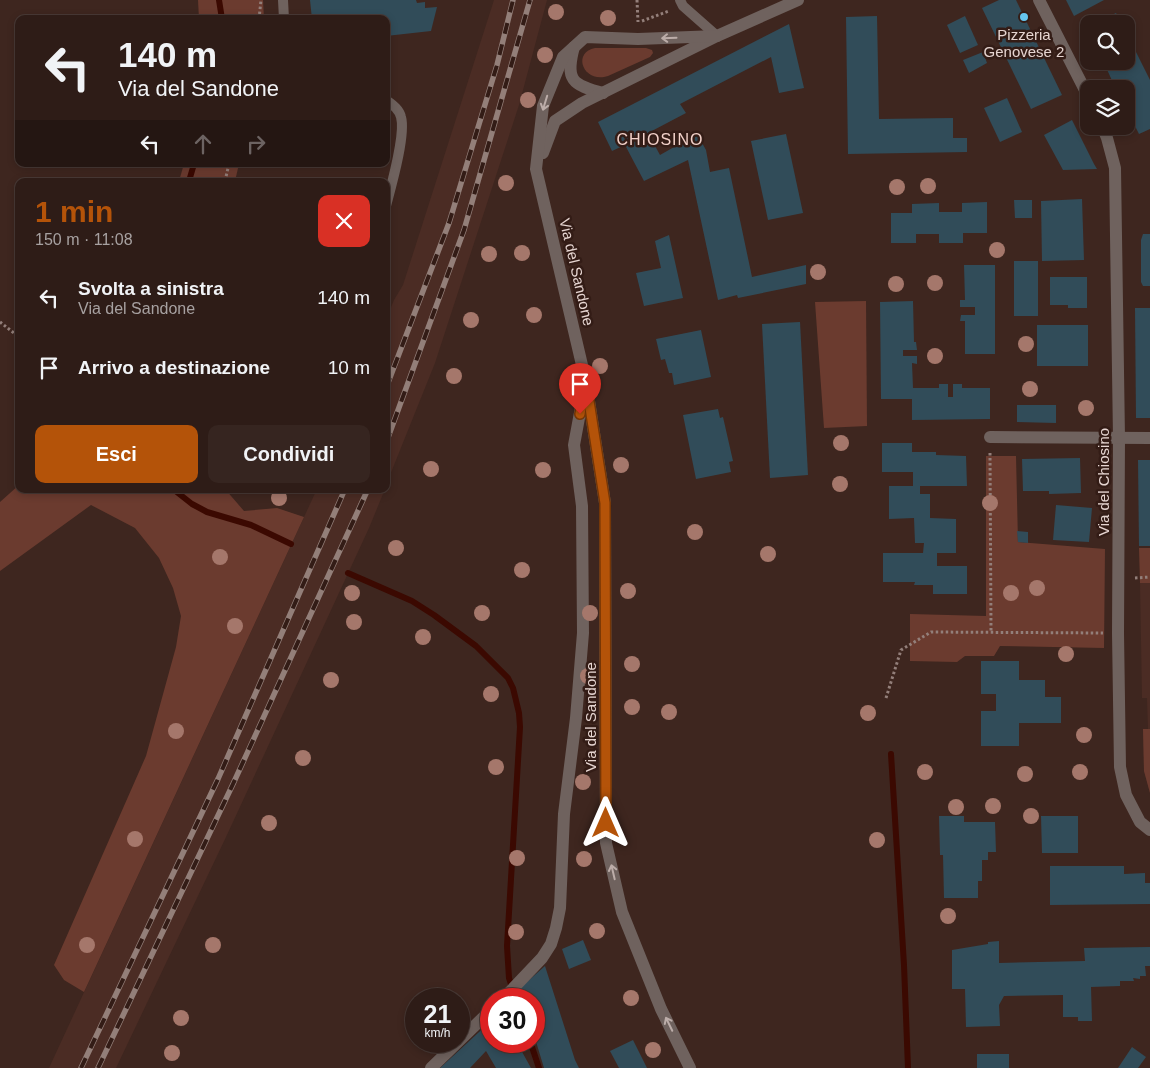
<!DOCTYPE html>
<html lang="it">
<meta charset="utf-8">
<style>
:root{--surface:#2e1c17;--page:#362520;--text:#f1f3f6;--muted:#a7a1a1;--line:#493a36;--accent:#b45309}
body{margin:0;font-family:Helvetica,sans-serif;background:var(--page);color:var(--text);height:100vh;display:flex;flex-direction:column;font-size:19px;white-space:nowrap}
*{box-sizing:border-box;margin:0}
p{font-size:16px;color:var(--muted)}
.icon{flex:none;width:28px;height:28px;fill:none;stroke:currentColor;stroke-width:2;stroke-linecap:round;stroke-linejoin:round}
.map{position:relative;flex:1;overflow:hidden}
.panel{position:absolute;left:15px;top:178px;width:375px;height:315px;display:flex;flex-direction:column;background:var(--surface);border-radius:10px;box-shadow:0 2px 8px #0003,0 0 0 1px var(--line)}
.panel>*{flex:none}
.guide{position:absolute;left:15px;top:15px;width:375px;height:152px;border-radius:10px;box-shadow:0 2px 8px #0003,0 0 0 1px var(--line);background:#2e1c17;color:var(--text);overflow:hidden}
.buttons{position:absolute;left:1080px;top:15px;display:grid;gap:10px}
.buttons a{display:grid;place-items:center;width:55px;height:55px;border-radius:10px;background:var(--surface);box-shadow:0 2px 8px #0003,0 0 0 1px var(--line);font-size:25px}
.speed{position:absolute;left:405px;top:988px;display:flex;gap:10px;font-size:25px;font-weight:700;text-align:center}
.speed>*{display:grid;place-content:center;width:65px;height:65px;border-radius:50%;background:var(--surface);box-shadow:0 2px 8px #0003,0 0 0 1px var(--line);line-height:1}
.speed small{font-size:12px;font-weight:400}
.speed .limit{border:8px solid #d22;background:#fff;color:#111}
.pin{position:absolute;display:grid;place-items:center;width:42px;height:42px;color:#fff;margin:-51px -21px;border-radius:50% 50% 50% 0;rotate:-45deg;box-shadow:0 0 5px #0007}
.pin .icon{rotate:45deg}
.me{position:absolute;width:55px;margin:-28px;rotate:0deg;stroke-linejoin:round;filter:drop-shadow(0 0 4px #0008)}
.turn{display:flex;align-items:center;gap:18px;height:105px;padding:0 20px;font-size:22px}
.turn .icon{width:65px;height:65px;stroke-width:2.5}
.turn b{display:block;font-size:35px;line-height:42px}
.lanes{display:flex;align-items:center;height:48px;padding:0 20px;background:#0003;justify-content:center;gap:25px;direction:ltr}
.lanes .off{opacity:.35}
.round{display:grid;place-items:center;flex:none;width:52px;height:52px;border-radius:10px;background:var(--page)}
.head{display:flex;align-items:center;justify-content:space-between;height:85px;padding:0 20px}
h1{font-size:30px;font-weight:800;line-height:38px;color:var(--accent)}
.button{display:flex;gap:10px;margin-top:auto;padding:10px 20px}
.button a{flex:1;height:58px;border-radius:10px;background:var(--accent);color:#fff;font-size:20px;font-weight:800;line-height:58px;text-align:center}
.button a+a{background:var(--page);color:var(--text)}
ul{padding:0;list-style:none}
li{display:flex;align-items:center;gap:15px;height:70px;padding:0 20px}
li div{flex:1}
li b{display:block;font-size:19px}
li em{font-style:normal}
.map>svg:first-child{display:block}
</style>
<div class="map">
<svg width="1150" height="1068" viewBox="0 0 1150 1068">
<rect width="100%" height="100%" fill="#3e261f"/>
<g fill="#4b2c24">
<polygon points="494,0 547,0 519,105 435,363 386,485 386,320 394,300 403,285"/>
<polygon points="317,489 385,489 369,528 226,837 116,1068 49,1068"/>
<polygon points="1140,583 1150,583 1150,793 1144,771 1143,729 1148,729 1147,698 1142,698"/>
</g>
<g fill="#6b3b2f">
<polygon points="198,0 263,0 264,19 199,19"/>
<path d="M595 48H646L652 50 653 53 650 57 608 76C584 84 571 53 595 48Z"/>
<polygon points="184,164 239,164 235,181 179,181"/>
<polygon points="866,301 867,426 824,428 815,302"/>
<polygon points="986,456 1016,456 1018,542 1105,549 1104,648 1000,646 994,656 965,656 957,662 910,661 910,614 986,616"/>
<polygon points="19,485 19,489 225,489 244,511 277,508 304,517 84,992 64,980 54,965 146,756 176,647 181,616 173,588 159,558 135,528 91,505 0,571 0,502"/>
<polygon points="1139,548 1150,548 1150,583 1140,583"/>
<polygon points="1143,729 1150,729 1150,793 1144,771"/>
</g>
<g fill="none" stroke-linecap="round" stroke-linejoin="round">
<g stroke="#3b0901" stroke-width="6">
<polyline points="219,0 222,19"/>
<polyline points="189,181 194,164"/>
<polyline points="173,489 192,504 207,512 251,525 291,544"/>
<polyline points="348,573 412,601 434,615 476,646 508,678 513,688 519,713 520,727 507,946 509,978 516,999"/>
<polyline points="891,754 904,965 908,1068"/>
<polyline points="530,1041 539,1068"/>
</g>
</g>
<g fill="#314c59">
<polygon points="310,0 416,0 417,3 425,2 425,8 437,7 431,31 386,36 386,19 312,19"/>
<polygon points="999,0 1016,0 1062,95 1031,109 982,8"/>
<polygon points="1066,0 1104,0 1074,16"/>
<polygon points="1116,13 1122,24 1094,24"/>
<polygon points="877,16 879,119 953,118 953,138 967,138 967,152 848,154 846,17"/>
<polygon points="965,16 978,45 960,53 947,25"/>
<polygon points="789,24 804,88 779,93 771,57 680,104 686,113 648,133 660,155 697,134 706,150 710,172 729,168 752,277 806,265 806,284 738,298 737,295 718,300 688,160 644,181 625,145 612,151 598,122"/>
<polygon points="1126,32 1150,80 1150,129 1139,134 1126,108 1126,89 1116,89 1103,61 1126,61"/>
<polygon points="983,52 987,63 969,73 963,60"/>
<polygon points="1007,98 1022,132 1000,142 984,108"/>
<polygon points="1072,120 1094,164 1097,169 1063,170 1044,135"/>
<polygon points="786,134 803,213 768,220 751,141"/>
<polygon points="1082,199 1084,260 1042,261 1041,201"/>
<polygon points="1014,200 1032,200 1032,218 1015,218"/>
<polygon points="987,202 987,233 963,233 963,243 939,243 939,234 916,234 916,243 891,243 891,213 912,213 912,204 939,203 939,212 962,212 962,203"/>
<polygon points="1143,234 1150,234 1150,286 1143,286 1141,282 1141,240"/>
<polygon points="669,235 683,298 644,306 636,273 661,268 655,241"/>
<rect x="1014" y="261" width="24" height="55"/>
<polygon points="964,265 995,265 995,354 965,354 965,321 960,321 961,315 975,315 975,307 960,307 960,300 965,300"/>
<polygon points="1050,277 1087,277 1087,308 1068,308 1068,305 1050,305"/>
<polygon points="913,301 914,342 916,342 917,350 903,350 903,356 917,356 917,364 912,363 913,388 939,388 939,384 948,384 948,397 953,397 953,384 962,384 962,388 990,388 990,419 912,420 912,399 881,399 880,302"/>
<polygon points="1135,308 1150,308 1150,418 1136,418"/>
<polygon points="800,322 808,475 770,478 762,324"/>
<rect x="1037" y="325" width="51" height="41"/>
<polygon points="701,330 711,377 674,385 672,373 669,373 665,359 661,360 656,339"/>
<polygon points="1017,405 1056,405 1056,423 1017,422"/>
<polygon points="718,409 720,418 723,417 733,461 729,462 731,472 696,479 683,415"/>
<polygon points="882,443 912,443 912,452 936,452 936,455 966,456 967,486 920,486 920,494 930,494 930,518 956,519 956,553 937,553 937,566 967,566 967,594 933,594 933,585 914,585 915,582 883,582 883,553 923,553 924,543 915,543 914,518 889,519 889,486 913,486 913,472 882,472"/>
<polygon points="1080,458 1081,493 1049,494 1049,491 1023,491 1022,459"/>
<polygon points="1138,460 1150,460 1150,546 1139,546"/>
<polygon points="1056,505 1092,508 1089,542 1053,540"/>
<polygon points="1017,531 1028,532 1028,543 1018,542"/>
<polygon points="981,661 1019,661 1019,680 1045,680 1045,697 1061,697 1061,723 1019,723 1019,746 981,746 981,711 996,711 996,694 981,694"/>
<polygon points="939,816 964,816 964,822 995,822 996,852 988,852 988,860 982,860 982,881 978,881 978,898 944,898 943,855 940,855"/>
<polygon points="1041,816 1078,816 1078,853 1042,853"/>
<polygon points="1050,866 1124,866 1124,874 1145,873 1145,883 1150,883 1150,904 1050,905"/>
<polygon points="583,940 591,960 569,969 562,949"/>
<polygon points="999,941 999,963 1085,961 1084,948 1150,947 1150,966 1145,966 1146,976 1140,976 1140,979 1133,978 1134,981 1120,981 1120,986 1091,987 1092,1021 1078,1021 1078,1017 1063,1017 1063,995 1004,996 999,1005 1000,1026 966,1027 965,989 952,989 952,950 988,944 988,942"/>
<polygon points="545,966 575,1060 579,1068 544,1068 534,1035 534,999 522,999 519,989"/>
<polygon points="491,1021 491,1041 516,1041 531,1068 496,1068 486,1051 470,1068 440,1068"/>
<polygon points="633,1040 647,1068 619,1068 610,1051"/>
<polygon points="1132,1047 1146,1057 1138,1068 1118,1068"/>
<rect x="977" y="1054" width="32" height="14"/>
</g>
<g fill="none" stroke-linecap="round" stroke-linejoin="round">
<g stroke="#937f7a" stroke-width="3" stroke-dasharray="2.5 2.5" stroke-linecap="butt">
<polyline points="637,0 638,22"/>
<polyline points="259,19 261,0"/>
<polyline points="642,21 669,11"/>
<polyline points="225,181 229,164"/>
<polyline points="0,322 19,337"/>
<polyline points="990,453 991,632"/>
<polyline points="1135,578 1150,577"/>
<polyline points="886,698 901,650 931,632 1103,633"/>
</g>
<g stroke="#6f625e" stroke-width="10">
<polyline points="283,0 284,19"/>
<polyline points="680,0 683,6 717,36"/>
<path d="M386 100C393 105 399 109 401 117 406 135 391 187 386 206"/>
</g>
<g stroke="#6f625e" stroke-width="12">
<polyline points="1039,0 1089,98"/>
<path d="M574 47C565 80 572 85 603 93"/>
<polyline points="1102,126 1107,138 1115,168 1119,438 1118,633 1120,767 1126,795 1140,822 1150,830"/>
<polyline points="543,153 555,121 582,103 717,36 798,0"/>
<polyline points="990,437 1150,438"/>
<polyline points="503,999 542,958 551,944 556,928 560,908 564,814 576,718 583,633 582,506 574,445 584,391"/>
<polyline points="431,1068 491,1010"/>
<polyline points="690,1068 661,1009 622,912 606,843 605,503 586,382 536,169 543,106 563,57 585,37 638,39 717,36"/>
</g>
<g stroke="#937f79" stroke-width="5.5">
<g id="rail">
<polyline points="386,388 449,223 497,65 513,0"/>
<polyline points="386,443 464,230 530,0"/>
<polyline points="81,1068 218,779 345,489"/>
<polyline points="98,1068 233,784 368,489"/>
</g>
</g>
<use href="#rail" stroke="#331c16" stroke-width="4" stroke-dasharray="11" stroke-linecap="butt"/>
</g>
<g fill="#a5776b">
<circle cx="556" cy="12" r="8"/>
<circle cx="608" cy="18" r="8"/>
<circle cx="545" cy="55" r="8"/>
<circle cx="528" cy="100" r="8"/>
<circle cx="506" cy="183" r="8"/>
<circle cx="928" cy="186" r="8"/>
<circle cx="897" cy="187" r="8"/>
<circle cx="997" cy="250" r="8"/>
<circle cx="522" cy="253" r="8"/>
<circle cx="489" cy="254" r="8"/>
<circle cx="818" cy="272" r="8"/>
<circle cx="935" cy="283" r="8"/>
<circle cx="896" cy="284" r="8"/>
<circle cx="534" cy="315" r="8"/>
<circle cx="471" cy="320" r="8"/>
<circle cx="1026" cy="344" r="8"/>
<circle cx="935" cy="356" r="8"/>
<circle cx="600" cy="366" r="8"/>
<circle cx="454" cy="376" r="8"/>
<circle cx="1030" cy="389" r="8"/>
<circle cx="1086" cy="408" r="8"/>
<circle cx="841" cy="443" r="8"/>
<circle cx="621" cy="465" r="8"/>
<circle cx="431" cy="469" r="8"/>
<circle cx="543" cy="470" r="8"/>
<circle cx="840" cy="484" r="8"/>
<circle cx="279" cy="498" r="8"/>
<circle cx="990" cy="503" r="8"/>
<circle cx="695" cy="532" r="8"/>
<circle cx="396" cy="548" r="8"/>
<circle cx="768" cy="554" r="8"/>
<circle cx="220" cy="557" r="8"/>
<circle cx="522" cy="570" r="8"/>
<circle cx="1037" cy="588" r="8"/>
<circle cx="628" cy="591" r="8"/>
<circle cx="352" cy="593" r="8"/>
<circle cx="1011" cy="593" r="8"/>
<circle cx="482" cy="613" r="8"/>
<circle cx="590" cy="613" r="8"/>
<circle cx="354" cy="622" r="8"/>
<circle cx="235" cy="626" r="8"/>
<circle cx="423" cy="637" r="8"/>
<circle cx="1066" cy="654" r="8"/>
<circle cx="632" cy="664" r="8"/>
<circle cx="588" cy="676" r="8"/>
<circle cx="331" cy="680" r="8"/>
<circle cx="491" cy="694" r="8"/>
<circle cx="632" cy="707" r="8"/>
<circle cx="669" cy="712" r="8"/>
<circle cx="868" cy="713" r="8"/>
<circle cx="176" cy="731" r="8"/>
<circle cx="1084" cy="735" r="8"/>
<circle cx="303" cy="758" r="8"/>
<circle cx="496" cy="767" r="8"/>
<circle cx="925" cy="772" r="8"/>
<circle cx="1080" cy="772" r="8"/>
<circle cx="1025" cy="774" r="8"/>
<circle cx="583" cy="782" r="8"/>
<circle cx="993" cy="806" r="8"/>
<circle cx="956" cy="807" r="8"/>
<circle cx="1031" cy="816" r="8"/>
<circle cx="269" cy="823" r="8"/>
<circle cx="135" cy="839" r="8"/>
<circle cx="877" cy="840" r="8"/>
<circle cx="517" cy="858" r="8"/>
<circle cx="584" cy="859" r="8"/>
<circle cx="948" cy="916" r="8"/>
<circle cx="597" cy="931" r="8"/>
<circle cx="516" cy="932" r="8"/>
<circle cx="87" cy="945" r="8"/>
<circle cx="213" cy="945" r="8"/>
<circle cx="631" cy="998" r="8"/>
<circle cx="181" cy="1018" r="8"/>
<circle cx="653" cy="1050" r="8"/>
<circle cx="172" cy="1053" r="8"/>
</g>
<defs><path id="oneway-shaft" d="M-6 0H5M1.5-3L5.5 0L1.5 3" fill="none" stroke-width="1.6" stroke-linecap="round" stroke-linejoin="round" transform="scale(1.25)"/></defs>
<g stroke="#bcada9">
<use href="#oneway-shaft" transform="translate(669 38) rotate(178)"/>
<use href="#oneway-shaft" transform="translate(545 103) rotate(107)"/>
<use href="#oneway-shaft" transform="translate(613 872) rotate(-103)"/>
<use href="#oneway-shaft" transform="translate(669 1024) rotate(-116)"/>
</g>
<g fill="none" stroke-linecap="round" stroke-linejoin="round">
<g stroke="#753606" stroke-width="12">
<polyline id="route" points="580,414 586,382 605,503 606,823"/>
</g>
<use href="#route" stroke="#b45309" stroke-width="9"/>
</g>
<circle fill="#65c5ee" stroke="#331c16" stroke-width="2" cx="1024" cy="17" r="5"/>
<g text-anchor="middle" dominant-baseline="central" stroke-width="5" stroke-linejoin="round" paint-order="stroke">
<g font-size="15" fill="#e6d5d1" stroke="#331c16">
<text x="1024" y="34">Pizzeria<tspan x="1024" dy="17">Genovese 2</tspan></text>
</g>
<g font-size="15" fill="#e6d5d1" stroke="#331c16">
<text transform="translate(577 272) rotate(77)">Via del Sandone</text>
<text transform="translate(1103 482) rotate(-90)">Via del Chiosino</text>
<text transform="translate(590 717) rotate(-90)">Via del Sandone</text>
</g>
<g font-size="16" letter-spacing="1" fill="#f2d1c9" stroke="#331c16">
<text x="660" y="139">CHIOSINO</text>
</g>
</g>
</svg>
<div class="buttons">
<a><svg class="icon" aria-label="search" viewBox="0 0 24 24"><circle cx="10" cy="10" r="6"/><path d="M15 15l6 6"/></svg></a>
<a><svg class="icon" aria-label="layers" viewBox="0 0 24 24"><path d="M12 4l9 5-9 5-9-5zM3 14l9 5 9-5"/></svg></a>
</div>
<div class="speed"><div>21<small>km/h</small></div><div class="limit">30</div></div>
<div class="pin" style="left:580px;top:414px;background:#d93025"><svg class="icon" aria-label="arrive" viewBox="0 0 24 24"><path d="M6 21V4h12l-3 4 3 4H6"/></svg></div>
<svg class="me" style="left:606px;top:823px" viewBox="-20 -20 40 40"><path d="M0-17L14 15 0 8-14 15z" fill="#b45309" stroke="#fff" stroke-width="4"/></svg>
<div class="guide">
<div class="turn"><svg class="icon" aria-label="left" viewBox="0 0 24 24"><path d="M17 20v-9H6M10 6l-5 5 5 5"/></svg><div><b>140 m</b>Via del Sandone</div></div>
<div class="lanes"><svg class="icon" aria-label="left" viewBox="0 0 24 24"><path d="M17 20v-9H6M10 6l-5 5 5 5"/></svg><svg class="icon off" aria-label="ahead" viewBox="0 0 24 24"><path d="M12 20V5M6 11l6-6 6 6"/></svg><svg class="icon off" aria-label="right" viewBox="0 0 24 24"><path d="M7 20v-9h11M14 6l5 5-5 5"/></svg></div>
</div>
<section class="panel">
<div class="head"><div><h1>1 min</h1><p>150 m · 11:08</p></div><a class="round" style="background:#d93025;color:#fff"><svg class="icon" aria-label="close" viewBox="0 0 24 24"><path d="M6 6l12 12M18 6L6 18"/></svg></a></div>
<ul>
<li><svg class="icon" aria-label="left" viewBox="0 0 24 24"><path d="M17 20v-9H6M10 6l-5 5 5 5"/></svg><div><b>Svolta a sinistra</b><p>Via del Sandone</p></div><em>140 m</em></li>
<li><svg class="icon" aria-label="arrive" viewBox="0 0 24 24"><path d="M6 21V4h12l-3 4 3 4H6"/></svg><div><b>Arrivo a destinazione</b></div><em>10 m</em></li>
</ul>
<div class="button"><a>Esci</a><a>Condividi</a></div>
</section>
</div>
